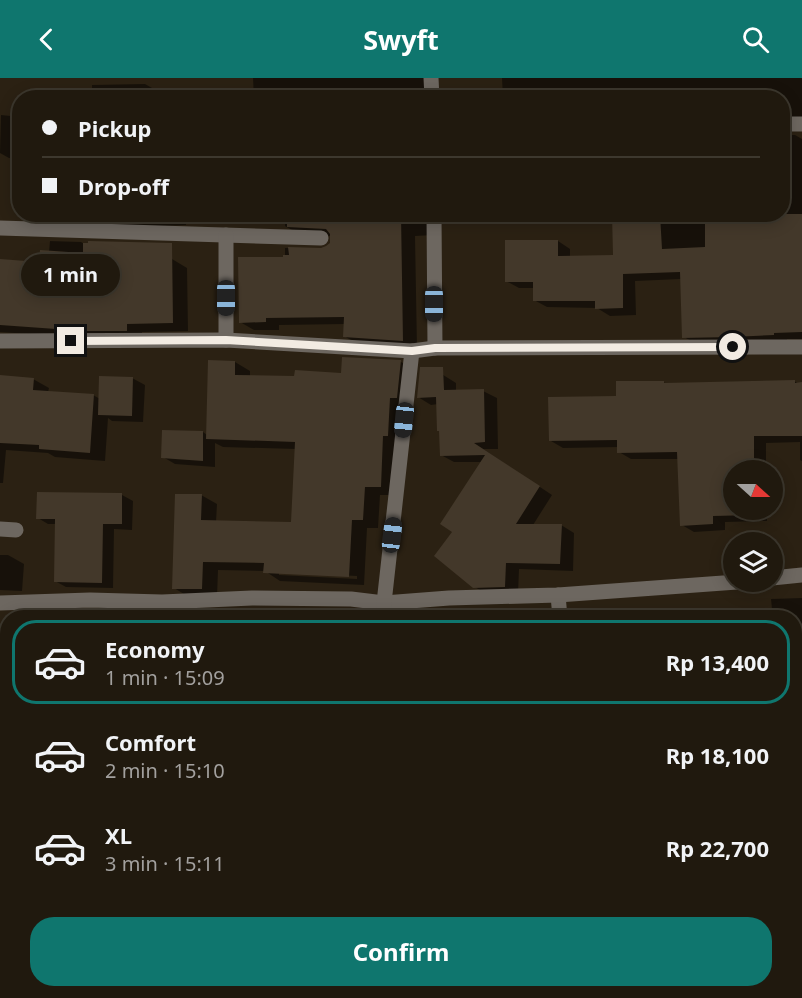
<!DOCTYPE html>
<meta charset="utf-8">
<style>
body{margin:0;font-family:"Noto Sans",sans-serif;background:#2d261c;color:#f1f3f6;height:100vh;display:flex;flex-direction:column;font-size:22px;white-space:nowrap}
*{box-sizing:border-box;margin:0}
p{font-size:20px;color:#a2a09e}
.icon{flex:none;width:33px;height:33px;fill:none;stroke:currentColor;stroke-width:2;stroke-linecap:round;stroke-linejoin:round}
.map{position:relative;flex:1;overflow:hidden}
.details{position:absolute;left:0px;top:532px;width:802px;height:388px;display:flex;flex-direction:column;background:#20190e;border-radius:24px 24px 0 0;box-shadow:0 3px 15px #0003,0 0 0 2px #3d382e}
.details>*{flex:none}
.banner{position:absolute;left:12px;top:12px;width:778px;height:132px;border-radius:24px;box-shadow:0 3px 15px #0003,0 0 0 2px #3d382e;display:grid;align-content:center;height:132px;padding:0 30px;background:#20190e}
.needle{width:39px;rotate:111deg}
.tools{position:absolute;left:723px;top:382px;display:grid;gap:12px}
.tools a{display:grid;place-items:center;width:60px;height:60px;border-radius:50%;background:#20190e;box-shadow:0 3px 15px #0003,0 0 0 2px #3d382e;font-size:30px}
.end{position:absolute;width:27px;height:27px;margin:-14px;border:8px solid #f2ebe2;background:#111;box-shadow:0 0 0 3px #111}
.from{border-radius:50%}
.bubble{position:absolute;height:42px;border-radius:21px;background:#20190e;box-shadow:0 3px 15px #0003,0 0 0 2px #3d382e;font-size:20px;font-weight:700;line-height:42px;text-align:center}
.car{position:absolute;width:18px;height:36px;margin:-18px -9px;border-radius:8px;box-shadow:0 0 4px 2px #0007;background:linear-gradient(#222 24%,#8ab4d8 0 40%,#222 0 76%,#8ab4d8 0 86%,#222 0)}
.banner b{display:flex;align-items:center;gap:21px;height:57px;font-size:22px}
.banner b+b{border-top:2px solid #3d382e}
.banner i{width:15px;height:15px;background:#f1f3f6}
ul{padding:10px 0 0;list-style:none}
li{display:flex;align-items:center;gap:18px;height:84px;margin:0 12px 9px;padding:0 18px;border:3px solid transparent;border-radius:24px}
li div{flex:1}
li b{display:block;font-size:22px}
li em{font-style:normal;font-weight:700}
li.on{border-color:#0f766e}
li>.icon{width:54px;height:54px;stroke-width:1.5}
.cta{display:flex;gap:12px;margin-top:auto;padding:12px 30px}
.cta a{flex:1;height:69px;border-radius:24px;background:#0f766e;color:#fff;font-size:24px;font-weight:700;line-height:69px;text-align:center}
header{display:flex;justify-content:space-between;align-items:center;height:78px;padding:0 30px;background:#0f766e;color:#fff;font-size:27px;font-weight:700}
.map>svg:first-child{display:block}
.shadow{fill:#0007;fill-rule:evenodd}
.building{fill:#43382a}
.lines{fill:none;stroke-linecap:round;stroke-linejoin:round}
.street{stroke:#6d6760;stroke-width:15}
.route{stroke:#f2ebe2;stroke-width:8}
</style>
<header><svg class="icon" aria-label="back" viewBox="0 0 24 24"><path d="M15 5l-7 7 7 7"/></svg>Swyft<svg class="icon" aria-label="search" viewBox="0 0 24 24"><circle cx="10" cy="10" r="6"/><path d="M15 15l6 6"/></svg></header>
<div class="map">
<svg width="802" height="920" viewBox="0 0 802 920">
<rect width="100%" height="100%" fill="#2b2113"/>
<g class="shadow">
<path d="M253 0H427L431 20H254Z"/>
<path d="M502 0H802V43L787 49 786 55V57H795L802 61V261H787V263L697 266 684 259 681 201 635 203 636 237 610 238 597 230 547 229 534 222V210H519L506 203 558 163 570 171V179H614L613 136H783V20H503Z"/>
<path d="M145 6 159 14V20H92V7Z"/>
<path d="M1 37 20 39V81L9 80 0 75Z"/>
<path d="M50 136H433V157L415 158 417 270 358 266 344 258 345 246 279 247V252H254L240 244 285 180V170H326L331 165 332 158 299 156 285 148V142L261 143 254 139 186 142V147L113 150 64 149 50 141Z"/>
<path d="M50 163 81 164 96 173 172 181 187 190 188 253 142 254V261H100L0 254V182L40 185 49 174Z"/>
<path d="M235 284 250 293V299L296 300 342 296 401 284 416 292 396 417H380L378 450H367L364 507 280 503 265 493 218 492 217 519H189L174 510 201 417 217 426 216 444 293 446 296 371 223 369 215 365V389L175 386 163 379 203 354 207 357ZM279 494 357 498V501L279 497Z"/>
<path d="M432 290 456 305V313H483L497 320 498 371H483L552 417 533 447H561L574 455 573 493 519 491 518 516H487L473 508 455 453 482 384H454L441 377 438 326 431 327 418 319Z"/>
<path d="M0 299 33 301 49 310 48 314 93 317 100 321 132 300 145 307 143 344 112 343 108 340 105 383 55 379 48 375 6 372 3 405H0Z"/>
<path d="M794 303 799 306H802V383L800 382V364L766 365V393H734V432H766L767 443 725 444V452L694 454 682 447 679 381H631L619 374V369L563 370 551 363 618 319 663 304 667 306Z"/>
<path d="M122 417 133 423 132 452 114 451 113 510 66 509 55 503 56 446H48L38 440Z"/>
<path d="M0 477H8L24 486 22 513 0 512Z"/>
<path d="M802 520V695L795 696V540H641V533L723 531 728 534 772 531 771 521Z"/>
<path d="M503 530 516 537 515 540H472L473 531Z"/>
<path d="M0 554 8 555V770H0Z"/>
<rect x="147" y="914" width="90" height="6"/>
<path d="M299 914H360V920H300Z"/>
</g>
<g class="building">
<path d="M88 136H171V146L88 143Z"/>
<path d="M287 136H401L403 263 343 259 344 239 266 240V244L239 245 238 179H283V177H289L288 169 321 170 326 168 330 165V156L326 151 287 149Z"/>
<path d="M612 136H660L662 171 705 169V136H802V254L774 255V257L732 259 682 260 680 194 623 196V230L595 231V223H533V204H505V162H558V178L613 177Z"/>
<path d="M88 163 172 165 173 245 127 246V253H84L0 247V181L39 184 40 172 83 175V165H88Z"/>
<path d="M342 279 401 282 397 320H390L388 358H383L381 409H365L363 442H352L349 499 263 495 264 485 203 484 202 511H172L175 416H202L201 442 291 444 295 364 206 361 208 282 235 283V297L294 298 295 292 341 295Z"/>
<path d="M420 289H443L444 312 484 311 485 364 474 365 540 408 516 446H562L560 486 506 485 505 509 473 510 434 478 452 454 440 446 485 377 440 378 439 353H437L436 319 417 320Z"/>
<path d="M0 297 34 300 33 312 94 316 90 375 39 371V367L0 365Z"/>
<path d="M99 298 133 299 132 338 98 337Z"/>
<path d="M795 302V305L802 304V358H754V393H734V432H755V437L713 438V446L680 448 677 374 617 375V362L549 363 548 319 616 318V303H664V305Z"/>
<path d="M162 352 203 353V383L161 380Z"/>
<path d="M37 414 122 415V446H103L102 505 54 504 55 441H36Z"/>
</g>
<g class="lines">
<g class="street">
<path d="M431 0 432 20"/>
<path d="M783 46H802"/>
<path d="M434 136 435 270"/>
<path d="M0 150 321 160"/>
<path d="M226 262V157"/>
<path d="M0 263 226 262 412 273 435 270 802 269"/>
<path d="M0 451 16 452"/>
<path d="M772 500 802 497"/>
<path d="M558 517 560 540"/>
<path d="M0 525 90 522 162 524 252 520 351 521 384 525 449 520 558 517 737 504"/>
<path d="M385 540 384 525 412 273"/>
<path d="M795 718 802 717"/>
<path d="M0 787H8"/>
<path d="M381 920V914"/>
</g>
</g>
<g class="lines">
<path class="route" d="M71 263 226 262 412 273 435 270 733 269"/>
</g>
</svg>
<div class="tools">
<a><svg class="needle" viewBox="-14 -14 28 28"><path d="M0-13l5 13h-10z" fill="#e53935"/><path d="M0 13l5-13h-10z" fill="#a2a09e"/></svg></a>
<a><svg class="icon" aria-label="layers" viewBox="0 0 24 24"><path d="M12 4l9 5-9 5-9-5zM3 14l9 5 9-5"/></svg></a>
</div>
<i class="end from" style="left:733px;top:269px"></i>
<i class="end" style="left:71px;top:263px"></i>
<div class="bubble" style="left:21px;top:176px;width:99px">1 min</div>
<i class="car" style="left:226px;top:220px;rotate:180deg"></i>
<i class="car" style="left:434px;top:226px;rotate:180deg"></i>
<i class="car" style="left:404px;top:342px;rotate:186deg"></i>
<i class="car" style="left:392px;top:457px;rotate:7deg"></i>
<div class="banner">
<b><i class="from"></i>Pickup</b>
<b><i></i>Drop-off</b>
</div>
<section class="details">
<ul>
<li class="on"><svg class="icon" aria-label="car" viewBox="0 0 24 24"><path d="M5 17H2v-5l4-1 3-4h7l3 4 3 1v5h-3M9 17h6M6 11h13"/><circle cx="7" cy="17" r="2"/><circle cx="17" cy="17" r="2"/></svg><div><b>Economy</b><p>1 min · 15:09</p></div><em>Rp 13,400</em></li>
<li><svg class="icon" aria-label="car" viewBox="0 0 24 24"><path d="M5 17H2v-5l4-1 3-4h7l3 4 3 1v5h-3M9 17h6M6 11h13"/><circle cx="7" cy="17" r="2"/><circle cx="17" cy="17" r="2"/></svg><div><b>Comfort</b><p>2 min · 15:10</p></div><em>Rp 18,100</em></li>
<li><svg class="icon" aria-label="car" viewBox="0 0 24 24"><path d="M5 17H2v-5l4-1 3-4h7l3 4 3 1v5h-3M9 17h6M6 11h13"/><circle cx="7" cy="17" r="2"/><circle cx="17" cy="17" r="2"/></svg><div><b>XL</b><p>3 min · 15:11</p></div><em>Rp 22,700</em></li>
</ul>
<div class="cta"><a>Confirm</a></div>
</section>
</div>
